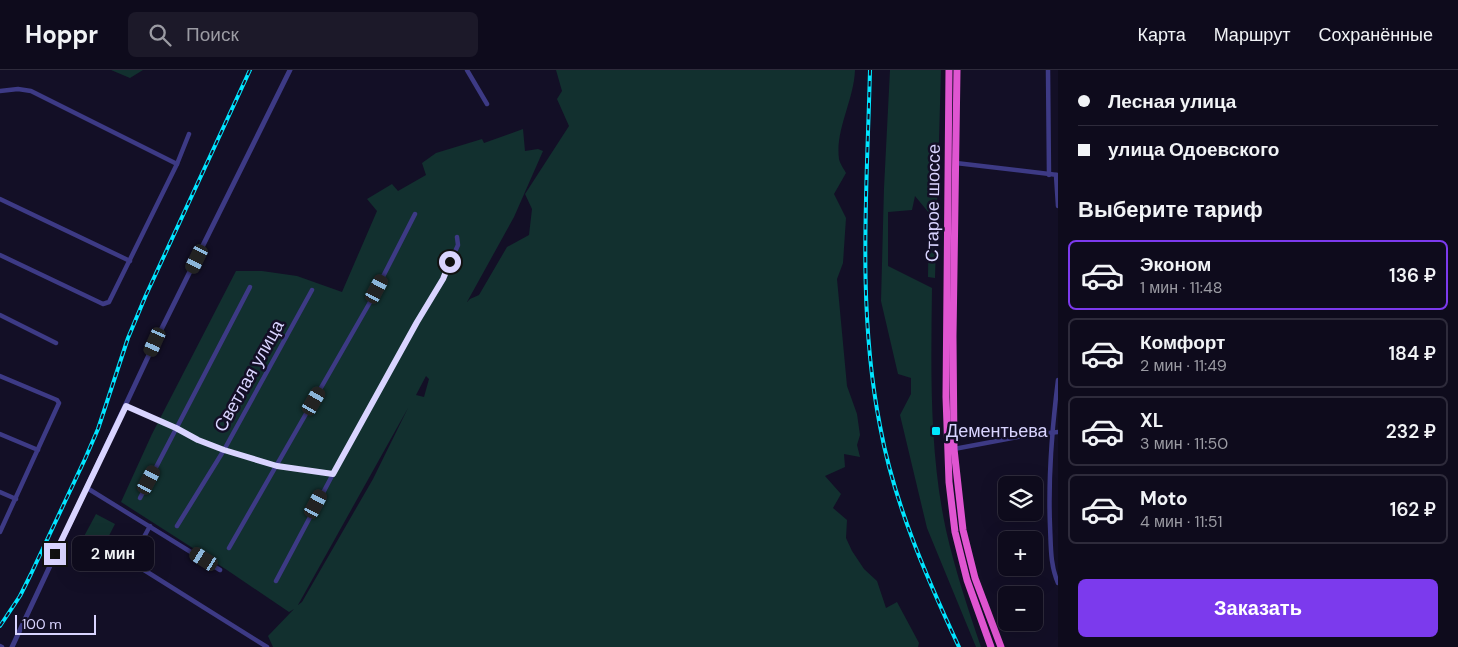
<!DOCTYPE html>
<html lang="ru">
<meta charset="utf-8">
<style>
body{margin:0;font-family:"DM Sans",sans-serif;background:#1c1929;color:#f1f3f6;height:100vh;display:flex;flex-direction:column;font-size:19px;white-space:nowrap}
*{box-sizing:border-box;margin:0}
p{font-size:16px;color:#9b9ba3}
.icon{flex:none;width:28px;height:28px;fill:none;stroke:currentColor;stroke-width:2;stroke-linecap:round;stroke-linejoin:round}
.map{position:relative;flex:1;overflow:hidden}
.panel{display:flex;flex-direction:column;background:#0e0b1c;width:400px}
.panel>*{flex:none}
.guide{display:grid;align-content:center;height:110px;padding:0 20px;background:#0e0b1c}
.controls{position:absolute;left:998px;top:406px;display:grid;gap:10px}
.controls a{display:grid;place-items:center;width:45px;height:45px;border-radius:8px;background:#0e0b1c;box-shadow:0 5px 20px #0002,0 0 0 1px #2e2b3b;font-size:25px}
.scale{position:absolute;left:15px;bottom:12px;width:81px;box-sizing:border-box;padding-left:5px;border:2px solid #d9d4ff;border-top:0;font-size:14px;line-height:18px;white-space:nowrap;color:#d9d4ff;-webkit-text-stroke:4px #130f26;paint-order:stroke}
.end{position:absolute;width:22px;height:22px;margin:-11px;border:6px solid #d9d4ff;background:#111;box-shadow:0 0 0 2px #111}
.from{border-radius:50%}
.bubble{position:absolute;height:35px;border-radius:8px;background:#0e0b1c;box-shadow:0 5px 20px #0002,0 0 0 1px #2e2b3b;font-size:16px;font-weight:600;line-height:35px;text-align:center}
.car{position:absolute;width:15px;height:30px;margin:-15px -8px;border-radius:6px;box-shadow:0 0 4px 1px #0007;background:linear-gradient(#222 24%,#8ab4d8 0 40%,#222 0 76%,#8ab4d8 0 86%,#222 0)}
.guide b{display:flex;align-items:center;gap:18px;height:48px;font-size:19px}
.guide b+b{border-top:1px solid #2e2b3b}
.guide i{width:12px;height:12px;background:#f1f3f6}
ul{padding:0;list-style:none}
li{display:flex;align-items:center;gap:15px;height:70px;margin:0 10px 8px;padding:0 10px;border:2px solid #2e2b3b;border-radius:8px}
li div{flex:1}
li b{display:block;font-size:19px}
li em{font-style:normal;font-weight:600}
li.on{border-color:#7c3aed}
li>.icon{width:45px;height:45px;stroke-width:1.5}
h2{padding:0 20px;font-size:22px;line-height:60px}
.action{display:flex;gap:10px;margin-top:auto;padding:10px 20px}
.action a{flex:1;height:58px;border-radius:8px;background:#7c3aed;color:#fff;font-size:20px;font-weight:600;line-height:58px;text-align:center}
header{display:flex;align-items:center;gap:30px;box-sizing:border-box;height:70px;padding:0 25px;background:#0e0b1c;border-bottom:1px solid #2e2b3b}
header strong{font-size:24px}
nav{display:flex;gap:28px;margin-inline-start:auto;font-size:18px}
.search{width:350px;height:45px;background:#1c1929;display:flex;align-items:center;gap:12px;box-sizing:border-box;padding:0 18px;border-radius:8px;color:#9b9ba3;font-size:19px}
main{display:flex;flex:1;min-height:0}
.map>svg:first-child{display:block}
.green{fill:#12302f;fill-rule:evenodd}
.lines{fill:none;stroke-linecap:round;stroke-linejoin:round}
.minor{stroke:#3d3a85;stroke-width:4.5}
.tertiary{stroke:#3d3a85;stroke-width:5}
.trunk{stroke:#e055d1;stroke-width:7}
.rail-casing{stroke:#00e5ff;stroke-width:4}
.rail{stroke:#130f26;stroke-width:2;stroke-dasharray:5.5;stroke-linecap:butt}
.route{stroke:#d9d4ff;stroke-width:6}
.poi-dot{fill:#00e5ff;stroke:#130f26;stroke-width:2}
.labels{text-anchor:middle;stroke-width:5;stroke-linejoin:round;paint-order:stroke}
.street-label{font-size:18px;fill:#d9d4ff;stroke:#130f26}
.poi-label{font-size:18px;fill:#d9d4ff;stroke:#130f26;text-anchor:start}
</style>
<header>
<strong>Hoppr</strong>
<div class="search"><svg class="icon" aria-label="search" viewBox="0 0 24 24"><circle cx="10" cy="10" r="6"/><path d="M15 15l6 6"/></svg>Поиск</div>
<nav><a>Карта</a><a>Маршрут</a><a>Сохранённые</a></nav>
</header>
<main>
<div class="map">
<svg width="1058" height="577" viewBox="0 0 1058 577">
<rect width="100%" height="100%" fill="#130f26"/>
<g class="green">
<path d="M111 0H143L130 8Z"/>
<path d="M556 0H855C854 30 835 60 839 89 840 94 844 99 846 103L834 124 846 148 843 193 837 209 847 316 857 344 860 365 857 375 860 387 844 384 845 397 825 406 841 424 833 438 847 450 846 468 852 481 864 499 877 511 886 538 897 532 919 573 918 577H273L268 566 294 539 289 542 227 500 121 432 152 364 236 201H262L297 206 342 222 377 141 367 129 392 114 398 121 426 105 422 93 436 83 482 69 484 73 523 59 525 81 538 79 543 81 514 147 467 232 470 229 479 225 507 177 529 165 532 139 525 124 569 56 557 29 562 21ZM426 306 429 309 424 327 416 325ZM408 338 373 409 302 532 298 535Z"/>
<path d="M890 0H941L935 208 928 207 929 143 915 126 912 140 888 142V196L932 218C931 298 929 381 946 460 955 500 968 539 981 577H976L927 458 900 345 911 324V308L898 304 881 231 884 118Z"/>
<path d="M96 444 115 454 94 495 74 485Z"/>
</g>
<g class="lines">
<g class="minor">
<path d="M467 0 487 34"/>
<path d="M1048 0 1049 105"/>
<path d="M0 21 18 19 31 21 177 94"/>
<path d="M956 93 1058 105"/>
<path d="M1056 105 1058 136"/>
<path d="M0 129 130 191"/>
<path d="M0 185 103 234 109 232 177 94 189 64"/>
<path d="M0 245 56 273"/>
<path d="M0 306 57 330 59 333 0 462"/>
<path d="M1058 310C1052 358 1048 407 1050 456 1051 476 1050 495 1058 513"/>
<path d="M126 336 177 358 198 370 224 380 277 396 333 404"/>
<path d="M0 364 38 380"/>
<path d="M954 379 1023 366 1058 362"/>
<path d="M87 418 220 500"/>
<path d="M0 422 16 429"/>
<path d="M140 428 250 217"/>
<path d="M150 456 139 476 149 483 144 500 267 577"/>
<path d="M177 456 224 380 312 220"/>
<path d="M229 478 369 234 415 144"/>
<path d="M276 511 333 404 417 252 443 209 458 175 457 167"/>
<path d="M0 576 2 577"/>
</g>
<path class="tertiary" d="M12 577 155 272 290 0"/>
<g class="trunk">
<path d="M949 0 946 327 949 412 955 462 967 510 991 577"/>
<path d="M957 0 953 266 954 379 963 460 975 508 1001 577"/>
</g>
<defs>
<g id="rail">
<path d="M870 0C867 118 857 239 880 356 894 433 926 506 959 577"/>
<path d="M0 556 20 526 31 504 85 389 98 359 128 268 146 225 250 0"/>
</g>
</defs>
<use href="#rail" class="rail-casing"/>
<use href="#rail" class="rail"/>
</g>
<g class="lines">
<path class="route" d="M55 484 126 336 176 358 198 370 224 380 277 396 333 404 417 252 443 209 450 192"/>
</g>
<rect class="poi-dot" x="931" y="356" width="10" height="10" rx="2.5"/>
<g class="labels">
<g class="street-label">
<text transform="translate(933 133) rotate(-89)" y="6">Старое шоссе</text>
<text transform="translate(249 306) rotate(-61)" y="6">Светлая улица</text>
</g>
<g class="poi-label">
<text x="946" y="367">Дементьева</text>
</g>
</g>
</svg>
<div class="controls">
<a><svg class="icon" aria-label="layers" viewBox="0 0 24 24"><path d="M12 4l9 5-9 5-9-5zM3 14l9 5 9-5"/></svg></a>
<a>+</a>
<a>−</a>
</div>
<div class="scale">100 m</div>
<i class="end from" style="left:450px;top:192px"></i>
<i class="end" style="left:55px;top:484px"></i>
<div class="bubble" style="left:72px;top:466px;width:82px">2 мин</div>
<i class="car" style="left:197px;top:189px;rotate:206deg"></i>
<i class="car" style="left:377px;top:219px;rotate:28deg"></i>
<i class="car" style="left:155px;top:272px;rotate:204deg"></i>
<i class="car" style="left:314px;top:331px;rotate:30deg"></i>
<i class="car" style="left:149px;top:410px;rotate:28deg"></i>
<i class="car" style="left:316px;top:434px;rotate:28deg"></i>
<i class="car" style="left:204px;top:489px;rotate:302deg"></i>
</div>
<section class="panel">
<div class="guide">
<b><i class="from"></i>Лесная улица</b>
<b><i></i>улица Одоевского</b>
</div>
<h2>Выберите тариф</h2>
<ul>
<li class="on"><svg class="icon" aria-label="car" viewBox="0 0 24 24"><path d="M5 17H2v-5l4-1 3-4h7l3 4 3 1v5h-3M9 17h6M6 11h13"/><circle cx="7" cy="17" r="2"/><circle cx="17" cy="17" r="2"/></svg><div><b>Эконом</b><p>1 мин · 11:48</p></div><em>136 ₽</em></li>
<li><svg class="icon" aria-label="car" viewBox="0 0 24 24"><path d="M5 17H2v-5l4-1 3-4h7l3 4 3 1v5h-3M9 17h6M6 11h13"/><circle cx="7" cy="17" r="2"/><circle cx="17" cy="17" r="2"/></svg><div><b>Комфорт</b><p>2 мин · 11:49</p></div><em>184 ₽</em></li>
<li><svg class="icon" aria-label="car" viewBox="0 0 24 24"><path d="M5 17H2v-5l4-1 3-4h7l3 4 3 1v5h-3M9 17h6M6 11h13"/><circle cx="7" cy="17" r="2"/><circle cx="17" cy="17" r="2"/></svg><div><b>XL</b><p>3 мин · 11:50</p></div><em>232 ₽</em></li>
<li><svg class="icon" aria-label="car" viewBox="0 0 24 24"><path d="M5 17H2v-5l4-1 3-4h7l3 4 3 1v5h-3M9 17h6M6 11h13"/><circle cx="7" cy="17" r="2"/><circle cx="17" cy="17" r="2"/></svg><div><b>Moto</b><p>4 мин · 11:51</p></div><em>162 ₽</em></li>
</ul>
<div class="action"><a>Заказать</a></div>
</section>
</main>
